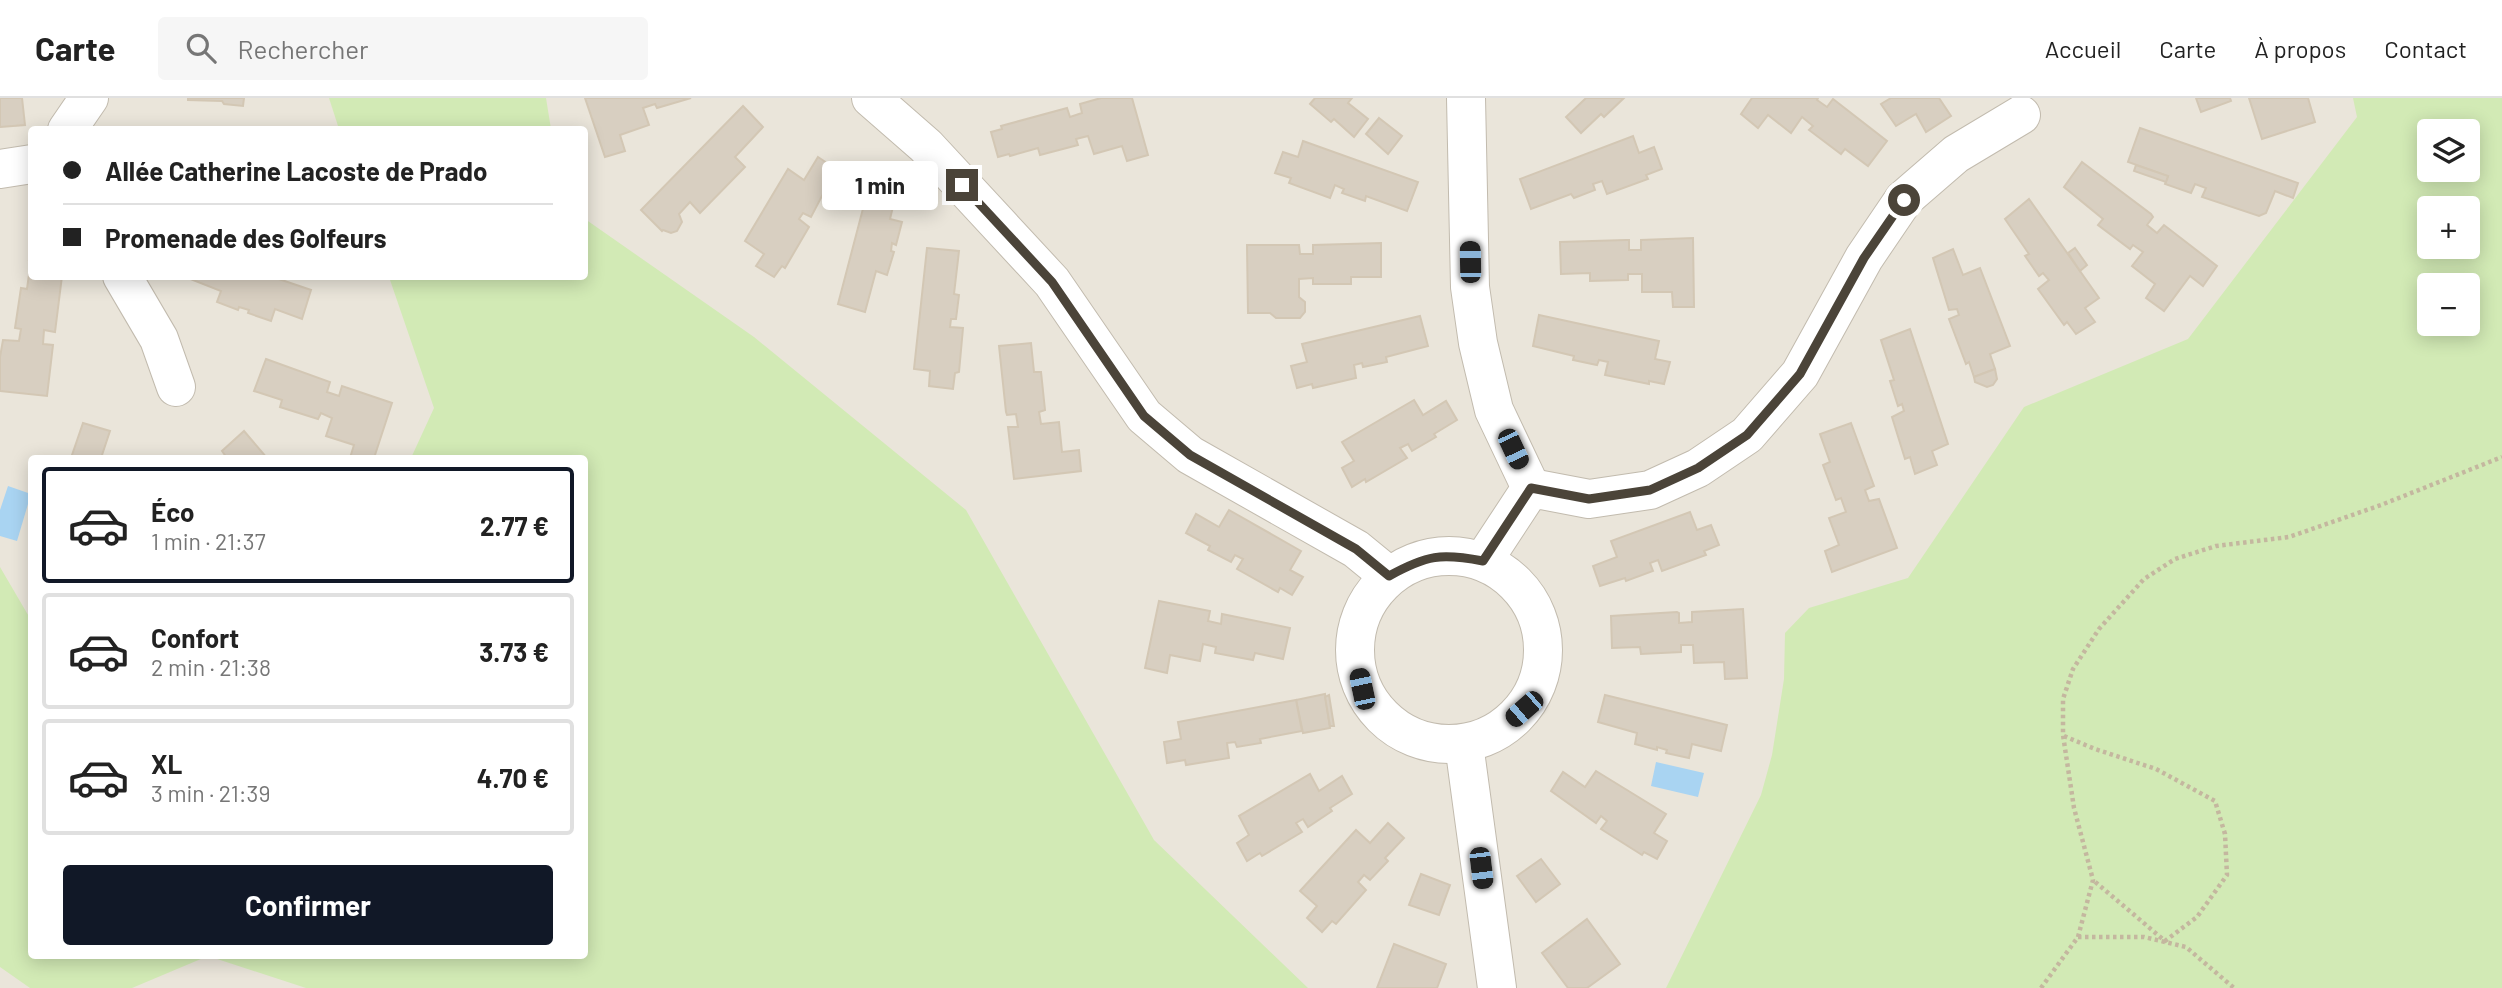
<!DOCTYPE html>
<html lang="fr">
<meta charset="utf-8">
<style>
body{margin:0;font-family:Barlow,sans-serif;background:#f6f6f6;color:#222;height:100vh;display:flex;flex-direction:column;font-size:26px;white-space:nowrap}
*{box-sizing:border-box;margin:0}
p{font-size:23px;color:#767676}
.icon{flex:none;width:38px;height:38px;fill:none;stroke:currentColor;stroke-width:2;stroke-linecap:round;stroke-linejoin:round}
.map{position:relative;flex:1;overflow:hidden}
.panel{position:absolute;left:28px;top:357px;width:560px;height:504px;display:flex;flex-direction:column;background:#fff;border-radius:7px;box-shadow:0 4px 18px #0003}
.panel>*{flex:none}
.hud{position:absolute;left:28px;top:28px;width:560px;height:154px;border-radius:7px;box-shadow:0 4px 18px #0003;display:grid;align-content:center;height:154px;padding:0 35px;background:#fff}
.buttons{position:absolute;left:2417px;top:21px;display:grid;gap:14px}
.buttons a{display:grid;place-items:center;width:63px;height:63px;border-radius:7px;background:#fff;box-shadow:0 4px 18px #0003;font-size:35px}
.end{position:absolute;width:32px;height:32px;margin:-16px;border:9px solid #4b4439;background:#fff;box-shadow:0 0 0 4px #fff}
.from{border-radius:50%}
.bubble{position:absolute;height:49px;border-radius:7px;background:#fff;box-shadow:0 4px 18px #0003;font-size:23px;font-weight:700;line-height:49px;text-align:center}
.car{position:absolute;width:21px;height:42px;margin:-21px -10px;border-radius:9px;box-shadow:0 0 5px 2px #0007;background:linear-gradient(#222 24%,#8ab4d8 0 40%,#222 0 76%,#8ab4d8 0 86%,#222 0)}
.hud b{display:flex;align-items:center;gap:24px;height:66px;font-size:26px}
.hud b+b{border-top:2px solid #e0e0e0}
.hud i{width:18px;height:18px;background:#222}
ul{padding:12px 0 0;list-style:none}
li{display:flex;align-items:center;gap:21px;height:116px;margin:0 14px 10px;padding:0 21px;border:4px solid #e0e0e0;border-radius:7px}
li div{flex:1}
li b{display:block;font-size:26px}
li em{font-style:normal;font-weight:700}
li.active{border-color:#111827}
li>.icon{width:63px;height:63px;stroke-width:1.5}
.action{display:flex;gap:14px;margin-top:auto;padding:14px 35px}
.action a{flex:1;height:80px;border-radius:7px;background:#111827;color:#fff;font-size:28px;font-weight:700;line-height:80px;text-align:center}
header{display:flex;align-items:center;gap:42px;box-sizing:border-box;height:98px;padding:0 35px;background:#fff;border-bottom:2px solid #e0e0e0}
header strong{font-size:33px}
nav{display:flex;gap:38px;margin-inline-start:auto;font-size:24px}
.search{width:490px;height:63px;background:#f6f6f6;display:flex;align-items:center;gap:18px;box-sizing:border-box;padding:0 24px;border-radius:7px;color:#767676;font-size:26px}
.map>svg:first-child{display:block}
.residential{fill:#eae5da;fill-rule:evenodd}
.green{fill:#d2eab5;fill-rule:evenodd}
.water{fill:#a9d4f2}
.building{fill:#d8cfc1;stroke:#d3c7b4;stroke-width:2}
.lines{fill:none;stroke-linecap:round;stroke-linejoin:round}
.minor-casing{stroke:#c2bbae;stroke-width:40}
.path{stroke:#c4b79f;stroke-width:4.5;stroke-dasharray:3.5 3.5;stroke-linecap:butt}
.minor{stroke:#fff;stroke-width:38}
.route{stroke:#4b4439;stroke-width:9}
</style>
<header>
<strong>Carte</strong>
<div class="search"><svg class="icon" aria-label="search" viewBox="0 0 24 24"><circle cx="10" cy="10" r="6"/><path d="M15 15l6 6"/></svg>Rechercher</div>
<nav><a>Accueil</a><a>Carte</a><a>À propos</a><a>Contact</a></nav>
</header>
<div class="map">
<svg width="2502" height="890" viewBox="0 0 2502 890">
<rect width="100%" height="100%" fill="#f6f3ec"/>
<path class="residential" d="M0 0H2502V890H0ZM32 32H584V178H32ZM2429 33H2468V72H2429ZM2429 110H2468V149H2429ZM2429 187H2468V226H2429ZM32 360H584V858H32Z"/>
<g class="green">
<path d="M329 0H546L551 31H339Z"/>
<path d="M2353 0H2502V890H1666L1761 697 1772 657 1784 581 1785 535 1809 510 1908 480 2024 309 2188 241 2357 19ZM2429 33H2468V72H2429ZM2468 110V149H2429V110ZM2429 187H2468V226H2429Z"/>
<path d="M585 121 754 239 966 412 1154 742 1308 890H306L208 858 132 890H30L0 869V469L31 522 32 858H584V360H411L434 310 389 179 584 178Z"/>
</g>
<g class="water">
<path d="M8 388 31 396 17 443 0 438V412Z"/>
<path d="M1656 664 1704 675 1698 699 1651 688Z"/>
</g>
<g class="building">
<path d="M0 0H22L25 27 0 29Z"/>
<path d="M188 0H244L243 8 224 6 222 3 188 2Z"/>
<path d="M585 0H691L657 10 655 6 643 10 649 27 620 37 625 53 605 59Z"/>
<path d="M1101 0H1132L1148 57 1127 63 1122 48 1094 56 1088 38 1076 41 1078 47 1040 57 1038 50 1010 58 1009 56 998 59 991 34 1002 31 1001 28 1067 10 1070 19 1082 15 1080 6Z"/>
<path d="M1315 0H1352L1348 5 1368 21 1354 39 1334 21 1331 24 1310 6Z"/>
<path d="M1586 0H1624L1604 19 1601 16 1581 35 1566 19Z"/>
<path d="M1752 0H1818L1817 2 1827 9 1833 1 1887 43 1868 68 1845 51 1841 56 1809 32 1813 28 1802 19 1791 35 1768 17 1758 30 1741 16Z"/>
<path d="M1891 0H1939L1951 18 1926 34 1916 16 1896 28 1881 6Z"/>
<path d="M2196 0H2230L2231 3 2201 14Z"/>
<path d="M2249 0H2308L2315 24 2262 41Z"/>
<path d="M743 8 763 29 735 59 745 69 700 115 690 104 679 116 682 124 677 133 671 135 663 132 662 133 641 112Z"/>
<path d="M1379 20 1402 38 1388 56 1366 36Z"/>
<path d="M2140 30 2298 85 2293 100 2275 93 2266 115 2259 118 2202 99 2206 90 2195 86 2191 95 2165 86 2168 78 2128 64Z"/>
<path d="M1633 38 1639 55 1654 49 1662 71 1646 77 1648 81 1607 96 1602 83 1593 86 1595 92 1574 100 1571 96 1531 111 1520 81Z"/>
<path d="M1303 43 1418 84 1407 113 1366 98 1365 103 1342 95 1344 91 1335 87 1330 100 1289 85 1291 80 1275 75 1283 54 1298 59Z"/>
<path d="M818 59 836 71 811 119 803 115 799 121 809 129 785 170 782 168 774 179 756 168 764 156 745 143 788 71 804 82Z"/>
<path d="M2082 64 2151 116 2153 119 2147 127 2157 135 2164 127 2217 168 2203 188 2190 178 2164 213 2146 200 2155 186 2132 168 2143 154 2133 147 2130 151 2098 127 2103 121 2064 89Z"/>
<path d="M2136 67 2168 78 2166 84 2134 73Z"/>
<path d="M870 84 897 92 890 121 902 124 896 147 892 145 891 153 894 154 887 177 876 173 865 214 838 206Z"/>
<path d="M2029 101 2099 200 2085 210 2095 224 2076 236 2067 224 2064 227 2038 191 2049 182 2043 175 2039 178 2025 158 2029 156 2005 121Z"/>
<path d="M1693 140 1694 209H1673L1672 194H1642V176H1628V182L1590 183V175L1561 176 1560 144 1626 142H1629V152H1641V142Z"/>
<path d="M32 142V178H62L55 234 44 232 43 246 53 247 47 298 0 293V259L3 242 19 243 21 231 15 230 21 190 27 191 31 162H29Z"/>
<path d="M1381 145V179H1351V186H1313V180L1299 181V199L1305 204V214L1300 220H1276L1270 215H1248L1247 147H1299L1300 156H1313V147Z"/>
<path d="M927 150 959 153 954 196 959 197 956 221H951L950 229 963 230 959 274 955 275 953 291 929 288 930 273 914 271Z"/>
<path d="M2075 150 2087 167 2080 173 2068 155Z"/>
<path d="M1953 151 1963 177 1980 170 2010 248 1990 256 1995 271 1974 279 1969 264 1966 266 1949 221 1959 217 1957 211 1949 212 1933 160Z"/>
<path d="M183 178H270L311 192 302 221 275 211 271 223 248 215 249 212 239 209 238 212 217 204 221 193Z"/>
<path d="M1539 217 1659 243 1655 261 1670 264 1664 286 1649 283V286L1605 277 1608 264 1599 262 1597 267 1573 262 1574 258 1533 248Z"/>
<path d="M1420 218 1428 248 1386 259 1387 264 1363 269 1362 265 1354 267 1356 280 1313 290 1312 286 1297 290 1291 268 1307 264 1302 246Z"/>
<path d="M1910 231 1948 346 1932 353 1937 367 1915 376 1910 359 1905 361 1892 319 1904 313 1902 306 1898 308 1890 283 1894 282 1881 242Z"/>
<path d="M1031 245 1034 274H1041L1045 312 1039 314 1041 326 1059 324 1062 354 1079 352 1081 373 1014 381 1008 329H1018L1016 316 1007 317 1006 314 999 248Z"/>
<path d="M266 261 330 284 327 294 339 298 342 288 392 305 374 360H350L354 347 326 338 332 320 321 315 318 321 280 309 282 302 254 293Z"/>
<path d="M1995 271 1997 281 1993 287 1987 289 1975 284 1974 279Z"/>
<path d="M1414 302 1423 317 1446 303 1457 322 1434 336 1436 339 1412 353 1408 346 1400 350 1407 360 1366 384 1365 381 1352 389 1342 370 1354 363 1342 344Z"/>
<path d="M83 325 110 333 101 360H71Z"/>
<path d="M1851 325 1874 388 1865 392 1869 403 1879 401 1897 450 1832 474 1825 453 1839 447 1829 420 1846 414 1841 400 1836 402 1823 367 1830 364 1820 336Z"/>
<path d="M244 333 267 360H227L222 353Z"/>
<path d="M1229 412 1301 453 1290 472 1303 479 1292 497 1280 490 1278 494 1237 471 1243 461 1235 457 1231 464 1208 452 1210 448 1186 435 1196 416 1219 429Z"/>
<path d="M1690 414 1697 432 1711 427 1719 447 1704 453 1706 457 1662 473 1658 462 1650 465 1653 473 1626 483 1625 480 1600 488 1593 468 1617 459 1611 443Z"/>
<path d="M1159 503 1210 513 1208 523 1221 526 1222 516 1290 530 1283 561 1255 555 1253 562 1215 555 1216 549 1203 546 1200 563 1170 557 1167 575 1145 570Z"/>
<path d="M1743 511 1747 580 1725 581 1724 564 1694 565 1693 547H1681V554L1641 556 1640 549 1612 550 1611 518 1677 514 1679 515V525L1692 524V514Z"/>
<path d="M1325 596 1330 630 1303 635 1296 602Z"/>
<path d="M1329 597 1334 628H1330L1325 599Z"/>
<path d="M1605 597 1727 627 1721 653 1692 646 1689 660 1666 655 1667 652 1657 649V652L1635 646 1637 635 1598 624Z"/>
<path d="M1296 602 1302 633 1260 641 1261 645 1237 649 1235 644 1227 645 1229 660 1186 667 1185 662 1167 665 1164 644 1181 641 1178 624Z"/>
<path d="M1596 673 1666 716 1654 735 1667 743 1657 761 1644 754 1642 757 1601 731 1607 723 1601 718 1596 725 1551 693 1563 674 1585 689Z"/>
<path d="M1310 676 1319 693 1342 678 1352 696 1330 710 1332 713 1308 729 1303 721 1296 725 1302 734 1262 758 1260 755 1247 763 1237 745 1249 737 1239 718Z"/>
<path d="M1388 725 1404 740 1385 760 1388 763 1370 782 1364 777 1358 784 1366 792 1336 826 1332 823 1322 834 1307 820 1317 808 1300 793 1356 732 1370 745Z"/>
<path d="M1541 761 1560 786 1536 804 1517 778Z"/>
<path d="M1421 776 1450 787 1439 817 1409 807Z"/>
<path d="M1587 821 1620 866 1587 890H1568L1542 855Z"/>
<path d="M1394 846 1446 866 1437 890H1377Z"/>
</g>
<g class="lines">
<defs>
<g id="minor">
<path d="M871 0 926 48 1052 184 1144 318 1190 357 1356 451 1389 478"/>
<path d="M1466 0 1470 189 1478 245 1494 312 1531 390"/>
<path d="M67 32 89 0"/>
<path d="M0 71 32 66"/>
<path d="M122 178 159 241 176 289"/>
<circle cx="1449" cy="552" r="94"/>
<path d="M1483 463 1531 390 1589 401 1650 392 1698 370 1747 337 1800 276 1864 160 1904 101 1956 56 2021 17"/>
<path d="M1464 646 1497 890"/>
</g>
</defs>
<use href="#minor" class="minor-casing"/>
<g class="path">
<path d="M2064 638 2095 651 2156 671 2215 703 2225 736 2227 777 2197 819 2165 843 2093 782"/>
<path d="M2078 839H2144L2186 849 2234 890"/>
<path d="M2041 890 2078 839 2093 782 2074 710 2063 637V601L2073 571 2099 531 2144 481 2175 461 2216 448 2289 439 2381 407 2502 359"/>
</g>
<use href="#minor" class="minor"/>
</g>
<g class="lines">
<path class="route" d="M962 87 1052 184 1144 318 1190 357 1356 451 1389 478C1427 457 1441 455 1483 463L1531 390 1589 401 1650 392 1698 370 1747 337 1800 276 1864 160 1904 102"/>
</g>
</svg>
<div class="buttons">
<a><svg class="icon" aria-label="layers" viewBox="0 0 24 24"><path d="M12 4l9 5-9 5-9-5zM3 14l9 5 9-5"/></svg></a>
<a>+</a>
<a>−</a>
</div>
<i class="end from" style="left:1904px;top:102px"></i>
<i class="end" style="left:962px;top:87px"></i>
<div class="bubble" style="left:822px;top:63px;width:116px">1 min</div>
<i class="car" style="left:1470px;top:164px;rotate:359deg"></i>
<i class="car" style="left:1513px;top:351px;rotate:155deg"></i>
<i class="car" style="left:1362px;top:591px;rotate:348deg"></i>
<i class="car" style="left:1524px;top:611px;rotate:229deg"></i>
<i class="car" style="left:1481px;top:770px;rotate:173deg"></i>
<div class="hud">
<b><i class="from"></i>Allée Catherine Lacoste de Prado</b>
<b><i></i>Promenade des Golfeurs</b>
</div>
<section class="panel">
<ul>
<li class="active"><svg class="icon" aria-label="car" viewBox="0 0 24 24"><path d="M5 17H2v-5l4-1 3-4h7l3 4 3 1v5h-3M9 17h6M6 11h13"/><circle cx="7" cy="17" r="2"/><circle cx="17" cy="17" r="2"/></svg><div><b>Éco</b><p>1 min · 21:37</p></div><em>2.77 €</em></li>
<li><svg class="icon" aria-label="car" viewBox="0 0 24 24"><path d="M5 17H2v-5l4-1 3-4h7l3 4 3 1v5h-3M9 17h6M6 11h13"/><circle cx="7" cy="17" r="2"/><circle cx="17" cy="17" r="2"/></svg><div><b>Confort</b><p>2 min · 21:38</p></div><em>3.73 €</em></li>
<li><svg class="icon" aria-label="car" viewBox="0 0 24 24"><path d="M5 17H2v-5l4-1 3-4h7l3 4 3 1v5h-3M9 17h6M6 11h13"/><circle cx="7" cy="17" r="2"/><circle cx="17" cy="17" r="2"/></svg><div><b>XL</b><p>3 min · 21:39</p></div><em>4.70 €</em></li>
</ul>
<div class="action"><a>Confirmer</a></div>
</section>
</div>
